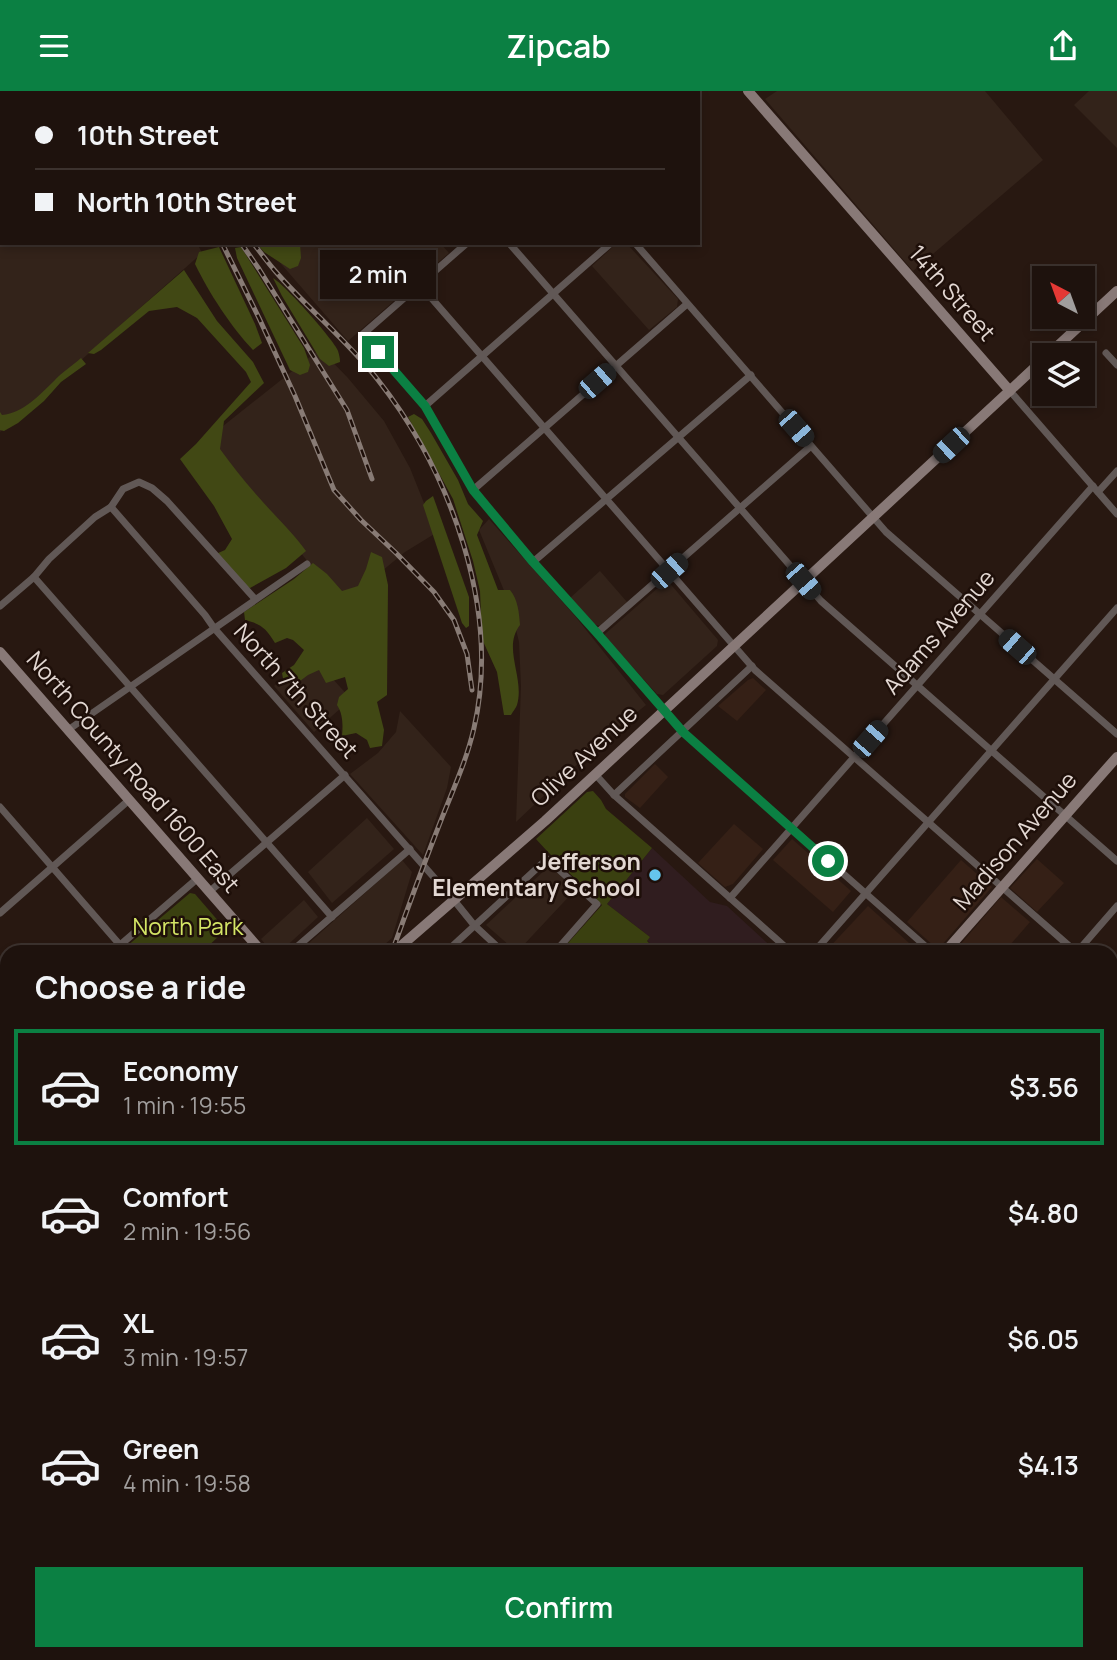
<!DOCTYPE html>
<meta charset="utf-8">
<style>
body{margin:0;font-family:Manrope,sans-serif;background:#2b201b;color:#f1f3f6;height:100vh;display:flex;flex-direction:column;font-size:26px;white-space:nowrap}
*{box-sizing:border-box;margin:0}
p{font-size:23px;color:#a19e9d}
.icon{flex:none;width:38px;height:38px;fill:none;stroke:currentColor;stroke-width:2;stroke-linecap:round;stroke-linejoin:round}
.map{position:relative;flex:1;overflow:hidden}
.panel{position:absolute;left:0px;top:854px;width:1118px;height:716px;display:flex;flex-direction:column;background:#1e120d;border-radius:21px 21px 0 0;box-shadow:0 4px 10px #0003,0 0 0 2px #3c322e}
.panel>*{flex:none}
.guide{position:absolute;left:0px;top:0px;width:700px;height:154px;box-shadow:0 4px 10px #0003,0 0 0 2px #3c322e;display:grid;align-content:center;height:154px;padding:0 35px;background:#1e120d}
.needle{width:46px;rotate:319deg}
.controls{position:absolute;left:1032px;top:175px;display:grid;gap:14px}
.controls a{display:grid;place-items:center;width:63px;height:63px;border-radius:0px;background:#1e120d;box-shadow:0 4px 10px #0003,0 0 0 2px #3c322e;font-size:35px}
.end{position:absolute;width:32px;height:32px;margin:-16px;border:9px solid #0b8043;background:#fff;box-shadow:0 0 0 4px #fff}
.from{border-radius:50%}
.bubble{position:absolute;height:49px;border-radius:0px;background:#1e120d;box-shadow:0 4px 10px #0003,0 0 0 2px #3c322e;font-size:23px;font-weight:600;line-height:49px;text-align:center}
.car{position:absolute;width:21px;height:42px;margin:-21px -10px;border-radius:9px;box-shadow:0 0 5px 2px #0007;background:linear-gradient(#222 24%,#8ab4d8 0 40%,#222 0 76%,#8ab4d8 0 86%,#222 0)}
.guide b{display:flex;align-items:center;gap:24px;height:66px;font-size:26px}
.guide b+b{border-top:2px solid #3c322e}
.guide i{width:18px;height:18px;background:#f1f3f6}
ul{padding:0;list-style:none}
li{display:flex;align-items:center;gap:21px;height:116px;margin:0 14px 10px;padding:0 21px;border:4px solid transparent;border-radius:0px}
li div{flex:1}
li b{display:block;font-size:26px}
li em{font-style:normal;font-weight:600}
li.selected{border-color:#0b8043}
li>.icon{width:63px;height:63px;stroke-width:1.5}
h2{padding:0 35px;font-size:32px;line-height:84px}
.button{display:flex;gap:14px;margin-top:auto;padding:14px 35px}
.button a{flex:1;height:80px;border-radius:0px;background:#0b8043;color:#fff;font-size:28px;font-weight:600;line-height:80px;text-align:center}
header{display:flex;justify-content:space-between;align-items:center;height:91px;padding:0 35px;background:#0b8043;color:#fff;font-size:32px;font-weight:600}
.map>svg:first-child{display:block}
.built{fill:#352016}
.industrial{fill:#33231a}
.education{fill:#301d1f}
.green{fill:#3a4010}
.forest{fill:#414814}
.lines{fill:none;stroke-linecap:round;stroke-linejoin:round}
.stream{stroke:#587573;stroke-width:2.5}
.street{stroke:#615856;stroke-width:7}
.secondary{stroke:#887977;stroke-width:10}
.rail-casing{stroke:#887b75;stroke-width:5}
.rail{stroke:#1e0f09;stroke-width:2.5;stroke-dasharray:8;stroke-linecap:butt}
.route{stroke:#0b8043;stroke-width:9}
.poi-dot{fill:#65c5ee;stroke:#1e0f09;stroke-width:2.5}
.labels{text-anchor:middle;stroke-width:5;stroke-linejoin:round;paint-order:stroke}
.street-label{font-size:23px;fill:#e3d8d3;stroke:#1e0f09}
.poi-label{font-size:23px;font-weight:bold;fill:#e3d8d3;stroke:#1e0f09;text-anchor:end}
.park-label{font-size:23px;fill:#d4e566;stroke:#1e0f09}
</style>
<header><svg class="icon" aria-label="menu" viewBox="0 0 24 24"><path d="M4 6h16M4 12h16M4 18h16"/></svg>Zipcab<svg class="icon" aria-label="share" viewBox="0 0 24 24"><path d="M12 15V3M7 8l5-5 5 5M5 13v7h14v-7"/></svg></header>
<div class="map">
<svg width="1117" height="1569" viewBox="0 0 1117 1569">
<rect width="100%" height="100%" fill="#281811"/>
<g class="built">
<path d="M753 587 766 599 737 630 718 615 748 589Z"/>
<path d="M655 673 668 686 640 717 625 706V703Z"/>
<path d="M734 733 763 758 733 793 725 796 698 772Z"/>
<path d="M792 748 851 800 833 821 773 769Z"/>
<path d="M1037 768 1064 792 1037 821 1010 797Z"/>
<path d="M961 769 992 796 941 855H934L907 831Z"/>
<path d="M1001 806 1030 831 1004 861H954Z"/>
<path d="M868 815 919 861H825Z"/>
<path d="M1111 1280 1117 1285V1372L1111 1379Z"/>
</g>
<g class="industrial">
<path d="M777 0H985L1043 69 913 180 765 8Z"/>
<path d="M1089 0H1117V57L1074 14Z"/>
<path d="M2 45V152H197L202 162 0 341V47Z"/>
<path d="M293 152H440L449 162 348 250 276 167Z"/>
<path d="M617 152 627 153 678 208 677 216 649 239 592 175Z"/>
<path d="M320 258 348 287 384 330 410 377 436 442 405 461 342 513 208 347Z"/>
<path d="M489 428 575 525 646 614 605 647 516 731 521 595 519 551 510 514 479 439Z"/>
<path d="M600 480 627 511 600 535 593 533 570 507Z"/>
<path d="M667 489 718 549 717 555 663 604 657 603 605 546V543Z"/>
<path d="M311 564 351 608 314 641 274 595Z"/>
<path d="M400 620 451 676 447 697 423 764 350 683 378 662 396 641Z"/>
<path d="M367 727 394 758 332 812 308 781Z"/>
<path d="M402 769 412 781 392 847 376 861H299Z"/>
<path d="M549 775 576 798 517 861 486 834Z"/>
<path d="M304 809 318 826 280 861H272L261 848Z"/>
<path d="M6 1298 7 1410 0 1422V1303Z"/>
</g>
<path class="education" d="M652 757 710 811 727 815 777 861H658L647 849 650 846 607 813Z"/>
<g class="green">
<path d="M593 700 601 709 606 718 652 757 607 813 650 846 647 850 658 861H560L602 814 547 760 536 748 587 701Z"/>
<path d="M190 802 195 803 220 832V844L202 861H120Z"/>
<path d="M7 959V1260L0 1261V965Z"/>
</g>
<g class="forest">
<path d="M256 152H300L301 167 298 175 290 178 264 161Z"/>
<path d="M219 156 255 233 262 252 253 259C231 236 209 202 195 173L199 161Z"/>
<path d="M241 156 304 257 310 274 308 281 300 284 290 279 237 167 235 157Z"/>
<path d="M184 179 217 230 253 271 264 292 224 330 220 358C236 380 254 402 273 422 285 435 295 445 306 460L286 477 250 497 239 493 216 463 225 459 232 448 214 415 180 368 196 353 251 291 246 281 197 227 177 216 149 220 101 259 94 263 88 262Z"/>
<path d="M273 187C284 193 333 248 338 260 339 263 340 267 340 271L329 275 320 268 282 205Z"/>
<path d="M81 267 86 273 61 291 44 310 18 332 4 340 0 339V321L2 324C24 322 39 304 54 290 62 281 72 275 81 267Z"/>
<path d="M414 323 422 328 431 342 458 389 468 413 483 430 477 444 498 499H510C518 509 519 521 520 534 502 557 525 587 517 614 516 617 513 620 511 624H504L497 581 482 548 480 500 473 470 453 408 408 326Z"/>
<path d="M433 405 469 506V535L466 537 462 532 423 414 426 410Z"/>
<path d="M371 461 382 466 388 494 387 604 377 611 384 639 382 655 370 657 367 649 356 642 342 645C343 634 343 623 337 614L339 606 348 598 345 586 326 592 319 579 308 584 300 590 284 593 282 582 294 574 304 559 293 549 287 547 275 552C266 537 261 533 245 529L244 521 294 488 313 472 327 483 342 500 358 495 366 478Z"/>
</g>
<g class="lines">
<path class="stream" d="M923 1569 927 1563"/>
<g class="street">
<path d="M37 2 39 0"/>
<path d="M0 33 2 32"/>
<path d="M467 152 363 243 425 315 473 399 533 471 597 542 683 641 932 861"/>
<path d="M509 152 821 510 1117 770"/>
<path d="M635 152 886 441 1117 643"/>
<path d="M420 194 755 579 1076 861"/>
<path d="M1106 262 1117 274"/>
<path d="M1010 300 1117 423"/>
<path d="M425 315 611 152"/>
<path d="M473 399 687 213"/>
<path d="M1098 401 1117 380"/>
<path d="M111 416 205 524 214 537 453 808 474 834 503 861"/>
<path d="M533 471 751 284"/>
<path d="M34 486 332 826"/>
<path d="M0 515 34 486 49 468 95 426 111 416 123 398 139 391 152 397 167 410 255 508"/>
<path d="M597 542 811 355"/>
<path d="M68 639 307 473"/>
<path d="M595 683 614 704 791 861"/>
<path d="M614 704 752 575"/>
<path d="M0 716 120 854"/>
<path d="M209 801 345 684"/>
<path d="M730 807 1093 395"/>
<path d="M0 822 129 709"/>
<path d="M112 861 198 787"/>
<path d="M291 861 410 758"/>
<path d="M446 861 547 768 597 813 555 861"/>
<path d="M814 861 1117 517"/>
<path d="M1077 861 1117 815"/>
<path d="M1111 892 1117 897"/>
<path d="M0 956 7 950"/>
<path d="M1111 976 1117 970"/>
<path d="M1111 1019 1117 1024"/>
<path d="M1111 1126 1117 1119"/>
<path d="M1111 1146 1117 1151"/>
<path d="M1111 1270 1117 1275"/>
<path d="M0 1291 7 1273"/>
<path d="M1111 1402 1117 1407"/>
<path d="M0 1481 7 1475"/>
<path d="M1111 1525 1117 1519"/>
<path d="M1111 1540 1117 1547"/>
<path d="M25 1563 30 1569"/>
<path d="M138 1563 143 1569"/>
<path d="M252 1563 257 1569"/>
<path d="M555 1563 562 1569"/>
<path d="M225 1569 233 1563"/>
<path d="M321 1569 327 1563"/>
<path d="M453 1569 458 1563"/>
<path d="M589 1569 594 1563"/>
<path d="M717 1569 723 1563"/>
<path d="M1065 1569 1072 1563"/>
</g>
<g class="secondary">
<path d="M748 0 1010 300"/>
<path d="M1048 264 1117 200"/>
<path d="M0 561 262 861"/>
<path d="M394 861 545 730 1045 267"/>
<path d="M945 861 1117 666"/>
<path d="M837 1563 844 1569"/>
<path d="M0 1569 16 1563"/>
</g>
<defs>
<g id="rail">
<path d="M111 0 113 2"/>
<path d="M222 152 259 227 295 305 334 399 361 429 396 462 434 501 454 529 467 563 472 599"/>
<path d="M241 152 259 178 347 319 372 388"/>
<path d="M253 152C261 162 268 172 276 181 309 219 348 250 378 289 451 382 501 519 474 637 466 672 451 703 438 737 422 778 407 819 392 861"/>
<path d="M0 1441 7 1429"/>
</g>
</defs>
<use href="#rail" class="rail-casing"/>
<use href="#rail" class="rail"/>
</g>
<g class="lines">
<path class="route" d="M378 261 425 315 473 399 533 471 597 542 683 641 828 770"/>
</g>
<circle class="poi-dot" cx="655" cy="784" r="7"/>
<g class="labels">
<g class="street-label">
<text transform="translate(952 202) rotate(49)" y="8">14th Street</text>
<text transform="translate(939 541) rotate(-49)" y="8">Adams Avenue</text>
<text transform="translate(296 600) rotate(48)" y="8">North 7th Street</text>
<text transform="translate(584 665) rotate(-43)" y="8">Olive Avenue</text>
<text transform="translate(133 681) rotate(49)" y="8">North County Road 1600 East</text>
<text transform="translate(1015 750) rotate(-49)" y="8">Madison Avenue</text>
</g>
<g class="poi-label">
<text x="641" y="779">Jefferson<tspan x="641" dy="26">Elementary School</tspan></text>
</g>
<g class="park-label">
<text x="188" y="844">North Park</text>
</g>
</g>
</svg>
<div class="controls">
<a><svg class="needle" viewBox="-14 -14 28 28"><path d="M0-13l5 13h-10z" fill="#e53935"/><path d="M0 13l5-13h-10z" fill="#a19e9d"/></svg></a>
<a><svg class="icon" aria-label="layers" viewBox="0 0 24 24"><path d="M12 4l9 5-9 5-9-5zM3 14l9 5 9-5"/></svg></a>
</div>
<i class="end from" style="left:828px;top:770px"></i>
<i class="end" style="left:378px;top:261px"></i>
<div class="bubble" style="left:320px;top:159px;width:116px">2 min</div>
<i class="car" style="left:597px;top:290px;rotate:49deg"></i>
<i class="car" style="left:796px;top:337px;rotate:139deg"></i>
<i class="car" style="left:951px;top:354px;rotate:227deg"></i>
<i class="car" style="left:669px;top:480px;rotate:48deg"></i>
<i class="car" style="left:803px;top:490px;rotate:139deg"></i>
<i class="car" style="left:1017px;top:556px;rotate:311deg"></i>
<i class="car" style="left:870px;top:648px;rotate:41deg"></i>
<div class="guide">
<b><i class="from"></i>10th Street</b>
<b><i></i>North 10th Street</b>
</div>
<section class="panel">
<h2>Choose a ride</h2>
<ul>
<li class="selected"><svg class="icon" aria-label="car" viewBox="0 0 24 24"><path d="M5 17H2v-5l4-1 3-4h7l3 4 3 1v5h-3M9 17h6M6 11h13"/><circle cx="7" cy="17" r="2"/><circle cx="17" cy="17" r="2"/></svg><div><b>Economy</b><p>1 min · 19:55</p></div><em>$3.56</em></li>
<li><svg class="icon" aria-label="car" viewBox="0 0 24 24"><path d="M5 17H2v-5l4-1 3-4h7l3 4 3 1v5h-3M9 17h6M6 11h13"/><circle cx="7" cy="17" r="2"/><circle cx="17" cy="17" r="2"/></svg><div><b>Comfort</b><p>2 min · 19:56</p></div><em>$4.80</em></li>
<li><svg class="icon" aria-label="car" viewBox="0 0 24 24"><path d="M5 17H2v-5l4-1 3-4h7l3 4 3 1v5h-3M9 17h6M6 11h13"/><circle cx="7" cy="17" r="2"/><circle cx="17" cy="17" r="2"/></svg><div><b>XL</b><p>3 min · 19:57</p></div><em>$6.05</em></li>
<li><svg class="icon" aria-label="car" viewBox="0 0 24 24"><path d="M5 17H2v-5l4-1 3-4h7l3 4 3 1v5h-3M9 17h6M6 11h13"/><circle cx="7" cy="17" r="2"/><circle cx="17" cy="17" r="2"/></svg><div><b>Green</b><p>4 min · 19:58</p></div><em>$4.13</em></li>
</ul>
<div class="button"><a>Confirm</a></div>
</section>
</div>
